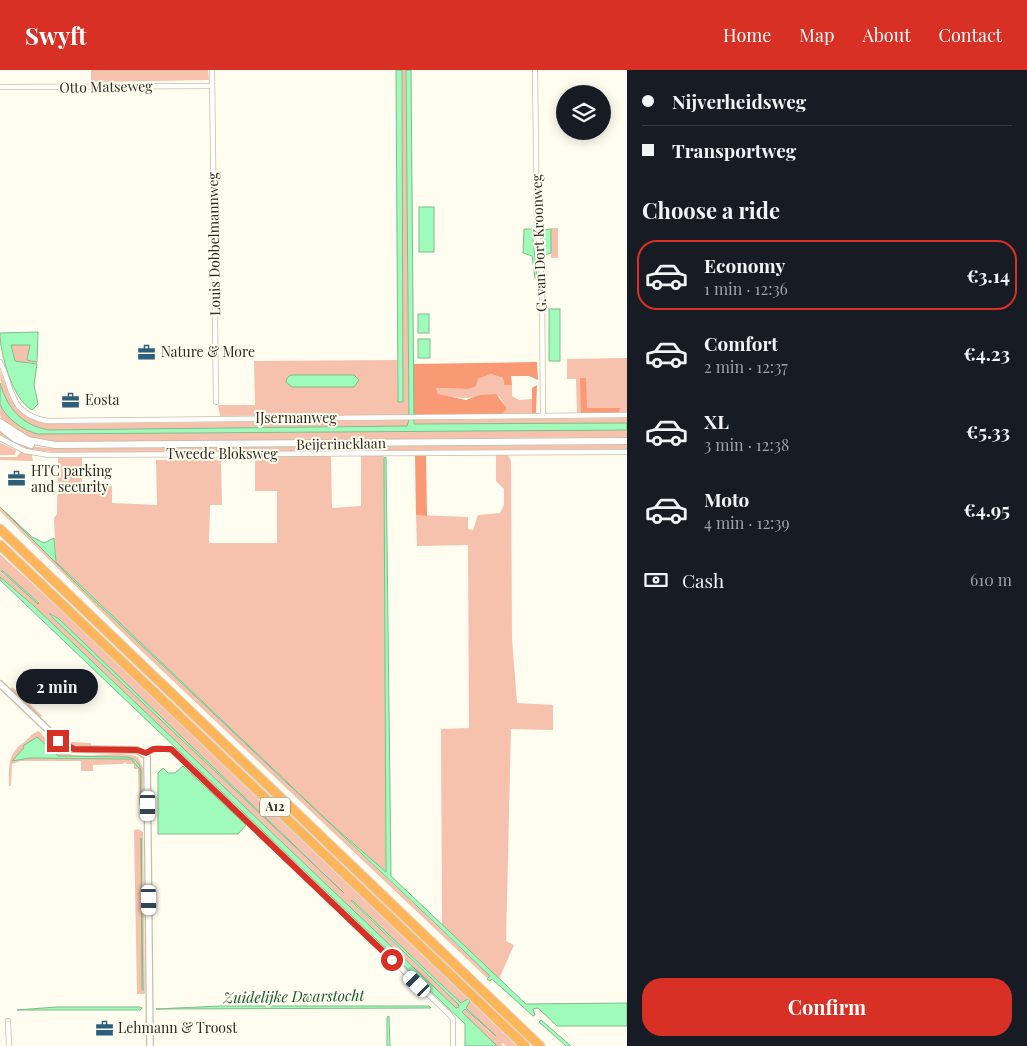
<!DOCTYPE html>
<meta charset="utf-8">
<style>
body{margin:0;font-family:"Playfair Display",serif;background:#242831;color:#f1f3f6;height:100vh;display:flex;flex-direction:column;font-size:19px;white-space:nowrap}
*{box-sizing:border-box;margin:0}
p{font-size:16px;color:#9ea1a6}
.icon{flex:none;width:28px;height:28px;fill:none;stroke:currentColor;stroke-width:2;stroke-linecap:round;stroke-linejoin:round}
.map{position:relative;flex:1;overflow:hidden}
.panel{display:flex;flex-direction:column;background:#171b24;width:400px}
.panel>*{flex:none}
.guide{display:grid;align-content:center;height:110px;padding:0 15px;background:#171b24}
.buttons{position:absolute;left:556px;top:15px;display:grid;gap:10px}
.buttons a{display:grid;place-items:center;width:55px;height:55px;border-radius:50%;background:#171b24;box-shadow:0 2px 12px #0003;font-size:25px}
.end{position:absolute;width:22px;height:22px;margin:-11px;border:6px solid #d93025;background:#fff;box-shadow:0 0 0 2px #fff}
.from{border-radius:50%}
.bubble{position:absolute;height:35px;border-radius:18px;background:#171b24;box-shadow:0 2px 12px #0003;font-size:16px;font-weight:700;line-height:35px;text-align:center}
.car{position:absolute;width:15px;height:30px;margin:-15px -8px;border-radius:6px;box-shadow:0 0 4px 1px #0007;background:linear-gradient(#fff 24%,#345 0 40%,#fff 0 76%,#345 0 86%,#fff 0)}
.guide b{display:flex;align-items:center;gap:18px;height:48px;font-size:19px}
.guide b+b{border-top:1px solid #363941}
.guide i{width:12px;height:12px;background:#f1f3f6}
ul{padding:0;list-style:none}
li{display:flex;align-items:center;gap:15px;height:70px;margin:0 10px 8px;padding:0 5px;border:2px solid transparent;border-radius:20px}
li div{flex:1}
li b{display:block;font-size:19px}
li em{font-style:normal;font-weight:700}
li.current{border-color:#d93025}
li>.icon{width:45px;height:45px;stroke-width:1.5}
h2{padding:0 15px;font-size:22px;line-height:60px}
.pay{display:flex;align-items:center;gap:12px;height:55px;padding:0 15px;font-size:19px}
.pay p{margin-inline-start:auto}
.action{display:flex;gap:10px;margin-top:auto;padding:10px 15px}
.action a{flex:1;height:58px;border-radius:20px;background:#d93025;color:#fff;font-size:20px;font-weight:700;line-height:58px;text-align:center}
header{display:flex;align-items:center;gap:30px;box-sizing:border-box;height:70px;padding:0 25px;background:#d93025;color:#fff}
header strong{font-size:24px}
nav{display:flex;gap:28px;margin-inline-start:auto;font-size:18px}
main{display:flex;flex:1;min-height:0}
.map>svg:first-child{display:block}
.green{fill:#f6c2ad;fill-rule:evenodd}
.forest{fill:#f99a74}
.water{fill:#a0fbba;stroke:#7ebd8c}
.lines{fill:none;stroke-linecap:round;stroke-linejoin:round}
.minor-casing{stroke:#c7c1a4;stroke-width:6}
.tertiary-casing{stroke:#c7c1a4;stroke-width:8}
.secondary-casing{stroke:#c7c1a4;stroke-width:8}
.motorway-casing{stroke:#d9d9d7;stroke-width:11}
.minor{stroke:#fff;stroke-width:4.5}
.tertiary{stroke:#fff;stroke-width:5.5}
.secondary{stroke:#fff;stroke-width:6}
.motorway{stroke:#ffb65b;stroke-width:9}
.route{stroke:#d93025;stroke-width:6}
.labels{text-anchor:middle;stroke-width:4;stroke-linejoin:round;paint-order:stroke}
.shield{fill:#fffcf0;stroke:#6c6a5e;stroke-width:1}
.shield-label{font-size:12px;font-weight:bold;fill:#2d2b1f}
.street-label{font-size:14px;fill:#2d2b1f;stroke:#fffcf0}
.poi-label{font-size:14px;fill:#2d2b1f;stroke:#fffcf0;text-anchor:start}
.water-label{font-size:15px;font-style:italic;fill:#165830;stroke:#fffcf0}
</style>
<header>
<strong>Swyft</strong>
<nav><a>Home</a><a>Map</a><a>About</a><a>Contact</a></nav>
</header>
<main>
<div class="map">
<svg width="627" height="976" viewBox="0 0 627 976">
<rect width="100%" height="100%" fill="#fffcf0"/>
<g class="green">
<path d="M91 0H208L209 10 91 12Z"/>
<path d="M402 0H406L409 345 220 346 218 335H255L254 291 397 290 398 331 403 332Z"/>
<rect x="551" y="158" width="7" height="30"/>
<path d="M11 274 30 275 27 290 37 292V294L15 291Z"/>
<path d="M627 288V344H577L576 309H567V289Z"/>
<path d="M0 301C13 330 12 346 47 354L409 350 407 356 49 360C17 354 0 333 0 301Z"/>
<path d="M491 304 503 308 504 315H512V326L519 330 532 329V345H502L507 338 499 326C478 326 459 331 438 324L436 318 468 319 478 309Z"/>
<path d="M0 333C8 348 27 363 44 364L627 360V367L55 372C40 371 5 363 0 345 0 342 0 337 0 333Z"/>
<path d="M627 348V353L416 355 413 350Z"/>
<path d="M0 360 30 376 48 378 627 375V379L61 383 26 379 0 365Z"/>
<path d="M0 373 16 380 15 385H0Z"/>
<path d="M21 382 32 385 33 391 0 390V387H16Z"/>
<path d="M384 385 386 802 332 755 56 492 54 448 57 444 58 388H82V418L112 416V433L157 435 156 390 221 389 222 435H210L209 473H277V421H255V387L331 386 332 438 361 436V386Z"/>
<path d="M496 385H508L511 391 512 569 517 633 553 635V660L511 659 506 871 514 875 499 909 442 855 441 659 469 658 468 475 417 476 416 445 468 447V459L473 460 478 445 500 443 504 435V419L496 411Z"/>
<path d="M0 437 83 520 490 906 487 908 134 574 0 441Z"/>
<path d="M0 484 63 542 468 929 461 933 352 830 351 832 458 934 459 937 456 938 34 536 0 507ZM1 501 39 532V534L2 503ZM51 543 344 822V823L53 548 50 545Z"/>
<path d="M12 617 42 646 40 649 10 620Z"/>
<path d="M39 661C45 668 51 676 59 680 82 693 113 678 138 687L143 698V734L139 735 138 699H134V694H126V692L122 694 93 695V701H81V691H21L12 694 11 716H9C9 698 7 684 23 673 29 669 31 663 39 661ZM37 667 58 686 129 687 140 697 131 689 124 688H30L12 691Z"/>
<path d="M57 663 60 666 63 664 71 672 91 673V677L70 675 56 665Z"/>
<path d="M138 759 143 762 145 924H137L134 760Z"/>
<path d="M470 931 517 976H506L503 973 501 974 503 976H497L464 945 462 942 465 939 495 967 466 938Z"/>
</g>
<g class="forest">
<path d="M537 292 538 310 529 306H511L512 315H504L503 308 491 304 478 309 476 316 468 319 436 318 438 324 466 330 480 325 496 324 507 338 502 345H413V294Z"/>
<path d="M580 308H586L587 338H620L619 344 581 345Z"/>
<path d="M537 315 536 344 532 345V318Z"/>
<path d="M415 385H426L427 446 416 445Z"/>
</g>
<g class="water">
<path d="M396 0H402L403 332H398Z"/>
<path d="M406 0H411L414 354 627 353V360L38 364C24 361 5 348 0 334 0 328 0 320 0 313 8 340 22 355 49 360L407 356 409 350Z"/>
<rect x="419" y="137" width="15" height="45"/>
<path d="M524 159H532L537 208H535L532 186 523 183Z"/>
<path d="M551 159V183L545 185 543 183 541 160Z"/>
<rect x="549" y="239" width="11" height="52"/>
<rect x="418" y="244" width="11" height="19"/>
<path d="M38 262 37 292 27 290 30 275H11L15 291 37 294 34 315 38 334 32 340C12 329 0 283 0 263Z"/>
<rect x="418" y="269" width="12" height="19"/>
<path d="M291 305H354L359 310 354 317H292L286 312 287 308Z"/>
<path d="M386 387 391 806 526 934 627 933V956H557L538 938 533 939 535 945 533 946 492 909 490 911 487 909 490 906 437 855 83 520 0 437 32 467 44 473 54 468 56 492 332 755 386 802 384 388Z"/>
<path d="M1 501H3L39 533 38 534Z"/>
<path d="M0 507 34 536 456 938 459 937 458 934 351 831 352 830 461 933 468 929 470 931 466 938 496 966 465 939 462 942 497 976H465V954L0 510Z"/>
<path d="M49 543 59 549 344 823 53 548Z"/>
<path d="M37 667 58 686 125 687C133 687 139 692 141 700V733L140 699 131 689 30 688 12 691 24 678 23 676Z"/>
<path d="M183 696 246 755 238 764H158V703L163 698 168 703H175Z"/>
<path d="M141 768 143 920H142Z"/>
<path d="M220 936H429L431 938 156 939Z"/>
<path d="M56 937H141L142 938 140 940H17Z"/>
<path d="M389 946 390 976H387V947Z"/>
<path d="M541 950 571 976H566L539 952Z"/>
</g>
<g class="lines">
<defs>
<g id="minor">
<path d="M212 0 216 332"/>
<path d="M535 0 537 160 542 215 543 346"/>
<path d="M0 17 212 16"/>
<path d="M0 292C14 320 8 343 47 351L627 345"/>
<path d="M0 368 25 381 49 385 627 382"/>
<path d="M146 683 157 678 173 680 450 945 453 949V976"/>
<path d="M8 951 9 976"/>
</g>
<path id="tertiary" d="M0 614 66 677 74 679 137 680 147 686 150 976"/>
<g id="secondary">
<path d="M0 352 28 370 55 375 627 371"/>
<path d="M0 357 15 369 31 375"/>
</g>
<g id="motorway">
<path d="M0 459 540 976"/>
<path d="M0 475 525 976"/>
</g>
</defs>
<use href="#minor" class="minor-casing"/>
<use href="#tertiary" class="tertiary-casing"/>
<use href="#secondary" class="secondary-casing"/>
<use href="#motorway" class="motorway-casing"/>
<use href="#minor" class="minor"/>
<use href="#tertiary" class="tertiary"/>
<use href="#secondary" class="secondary"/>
<use href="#motorway" class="motorway"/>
</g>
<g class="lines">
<path class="route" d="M58 671 74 679 137 680 146 683 153 679H171L392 890"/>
</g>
<defs>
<symbol id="office-bare" viewBox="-9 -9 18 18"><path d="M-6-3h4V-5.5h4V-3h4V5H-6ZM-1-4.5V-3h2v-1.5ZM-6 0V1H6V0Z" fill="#2c5f7c" stroke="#fffcf0" stroke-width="2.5" paint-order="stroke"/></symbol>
</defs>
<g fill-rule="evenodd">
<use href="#office-bare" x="134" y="270" width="25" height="25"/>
<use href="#office-bare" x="58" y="318" width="25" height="25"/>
<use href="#office-bare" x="4" y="396" width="25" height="25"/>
<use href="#office-bare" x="92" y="946" width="25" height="25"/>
</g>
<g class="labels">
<rect class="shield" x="260" y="727.5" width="30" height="19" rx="4"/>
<g class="shield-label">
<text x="275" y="741">A12</text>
</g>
<g class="street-label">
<text transform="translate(106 17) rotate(-1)" y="5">Otto Matseweg</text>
<text transform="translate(539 173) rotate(-92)" y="5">G. van Dort Kroonweg</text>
<text transform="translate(214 174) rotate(-91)" y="5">Louis Dobbelmannweg</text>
<text x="296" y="353">IJsermanweg</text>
<text transform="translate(341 374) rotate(-1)" y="5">Beijerincklaan</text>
<text x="222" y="389">Tweede Bloksweg</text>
</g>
<g class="poi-label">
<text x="161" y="287">Nature &amp; More</text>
<text x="85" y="335">Eosta</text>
<text x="31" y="406">HTC parking<tspan x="31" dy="16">and security</tspan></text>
<text x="118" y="963">Lehmann &amp; Troost</text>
</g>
<g class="water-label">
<text transform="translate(294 927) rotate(-1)" y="5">Zuidelijke Dwarstocht</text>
</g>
</g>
</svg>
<div class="buttons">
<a><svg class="icon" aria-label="layers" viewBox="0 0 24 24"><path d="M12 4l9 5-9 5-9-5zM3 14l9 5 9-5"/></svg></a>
</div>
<i class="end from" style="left:392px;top:890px"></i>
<i class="end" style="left:58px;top:671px"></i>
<div class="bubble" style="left:16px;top:599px;width:82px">2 min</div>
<i class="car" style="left:148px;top:736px;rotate:180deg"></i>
<i class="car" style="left:149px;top:830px;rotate:179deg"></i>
<i class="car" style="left:417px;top:914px;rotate:314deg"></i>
</div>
<section class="panel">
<div class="guide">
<b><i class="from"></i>Nijverheidsweg</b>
<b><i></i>Transportweg</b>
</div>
<h2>Choose a ride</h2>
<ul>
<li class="current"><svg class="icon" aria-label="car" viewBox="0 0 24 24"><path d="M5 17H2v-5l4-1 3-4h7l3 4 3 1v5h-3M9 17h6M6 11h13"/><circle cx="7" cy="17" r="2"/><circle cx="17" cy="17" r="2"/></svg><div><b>Economy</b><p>1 min · 12:36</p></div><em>€3.14</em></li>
<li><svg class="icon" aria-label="car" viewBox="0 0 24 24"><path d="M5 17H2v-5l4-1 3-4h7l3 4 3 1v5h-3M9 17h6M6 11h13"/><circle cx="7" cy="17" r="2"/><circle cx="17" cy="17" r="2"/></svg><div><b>Comfort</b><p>2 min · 12:37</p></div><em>€4.23</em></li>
<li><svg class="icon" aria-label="car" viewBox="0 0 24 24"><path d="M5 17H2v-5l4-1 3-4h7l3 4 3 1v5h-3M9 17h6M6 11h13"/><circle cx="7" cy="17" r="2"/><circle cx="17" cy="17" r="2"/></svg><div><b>XL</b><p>3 min · 12:38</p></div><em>€5.33</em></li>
<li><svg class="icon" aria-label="car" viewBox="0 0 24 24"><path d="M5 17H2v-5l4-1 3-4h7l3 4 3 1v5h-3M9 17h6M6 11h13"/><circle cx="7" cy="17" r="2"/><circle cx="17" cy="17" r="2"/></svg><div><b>Moto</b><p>4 min · 12:39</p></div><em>€4.95</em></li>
</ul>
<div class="pay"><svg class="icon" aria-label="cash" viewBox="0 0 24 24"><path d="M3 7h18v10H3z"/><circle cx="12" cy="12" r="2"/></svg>Cash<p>610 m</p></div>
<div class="action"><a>Confirm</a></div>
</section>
</main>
